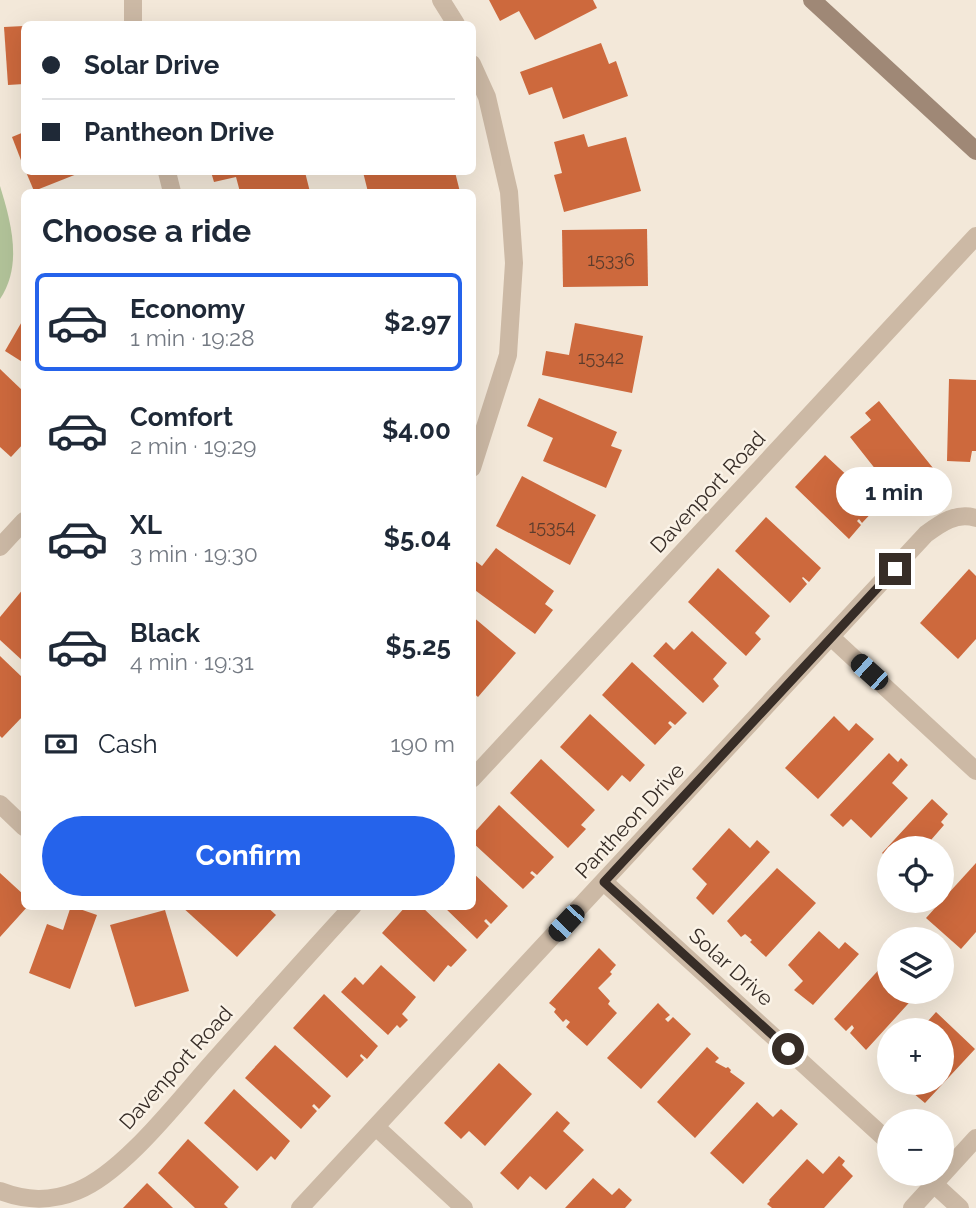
<!DOCTYPE html>
<meta charset="utf-8">
<style>
body{margin:0;font-family:Raleway,sans-serif;background:#f2f2f3;color:#1f2937;height:100vh;display:flex;flex-direction:column;font-size:26px;white-space:nowrap}
*{box-sizing:border-box;margin:0}
p{font-size:23px;color:#747a83}
.icon{flex:none;width:38px;height:38px;fill:none;stroke:currentColor;stroke-width:2;stroke-linecap:round;stroke-linejoin:round}
.map{position:relative;flex:1;overflow:hidden}
.side{position:absolute;left:21px;top:189px;width:455px;height:721px;display:flex;flex-direction:column;background:#fff;border-radius:10px;box-shadow:0 7px 28px #0002}
.side>*{flex:none}
.guide{position:absolute;left:21px;top:21px;width:455px;height:154px;border-radius:10px;box-shadow:0 7px 28px #0002;display:grid;align-content:center;height:154px;padding:0 21px;background:#fff}
.controls{position:absolute;left:877px;top:836px;display:grid;gap:14px}
.controls a{display:grid;place-items:center;width:77px;height:77px;border-radius:50%;background:#fff;box-shadow:0 7px 28px #0002;font-size:35px}
.end{position:absolute;width:32px;height:32px;margin:-16px;border:9px solid #372d27;background:#fff;box-shadow:0 0 0 4px #fff}
.from{border-radius:50%}
.bubble{position:absolute;height:49px;border-radius:24px;background:#fff;box-shadow:0 7px 28px #0002;font-size:23px;font-weight:700;line-height:49px;text-align:center}
.car{position:absolute;width:21px;height:42px;margin:-21px -10px;border-radius:9px;box-shadow:0 0 5px 2px #0007;background:linear-gradient(#222 24%,#8ab4d8 0 40%,#222 0 76%,#8ab4d8 0 86%,#222 0)}
.guide b{display:flex;align-items:center;gap:24px;height:66px;font-size:26px}
.guide b+b{border-top:2px solid #e0e1e3}
.guide i{width:18px;height:18px;background:#1f2937}
ul{padding:0;list-style:none}
li{display:flex;align-items:center;gap:21px;height:98px;margin:0 14px 10px;padding:0 7px;border:4px solid transparent;border-radius:10px}
li div{flex:1}
li b{display:block;font-size:26px}
li em{font-style:normal;font-weight:700}
li.current{border-color:#2563eb}
li>.icon{width:63px;height:63px;stroke-width:1.5}
h2{padding:0 21px;font-size:32px;line-height:84px}
.pay{display:flex;align-items:center;gap:18px;height:77px;padding:0 21px;font-size:26px}
.pay p{margin-inline-start:auto}
.primary-button{display:flex;gap:14px;margin-top:auto;padding:14px 21px}
.primary-button a{flex:1;height:80px;border-radius:42px;background:#2563eb;color:#fff;font-size:28px;font-weight:700;line-height:80px;text-align:center}
.map>svg:first-child{display:block}
.green{fill:#b2c399}
.building{fill:#cd693d}
.lines{fill:none;stroke-linecap:round;stroke-linejoin:round}
.street{stroke:#ccb9a5;stroke-width:18}
.secondary{stroke:#9f8876;stroke-width:18}
.route{stroke:#372d27;stroke-width:9}
.labels{text-anchor:middle;stroke-width:5;stroke-linejoin:round;paint-order:stroke}
.number-label{font-size:18px;fill:#5c3c2c}
.street-label{font-size:21px;fill:#372d27;stroke:#faf2e6}
</style>
<div class="map">
<svg width="976" height="1208" viewBox="0 0 976 1208">
<rect width="100%" height="100%" fill="#f3e8d9"/>
<path class="green" d="M0 186C11 222 23 265 0 299Z"/>
<g class="building">
<path d="M489 0H593L597 8 535 40 519 11 500 21Z"/>
<path d="M24 26V84L8 85 4 27Z"/>
<path d="M601 43 609 64 616 61 628 96 563 119 552 87 529 95 520 72Z"/>
<path d="M24 132V168L12 137Z"/>
<path d="M584 134 588 147 626 137 641 191 564 212 554 175 562 173 554 142Z"/>
<path d="M26 172H82L34 191Z"/>
<path d="M211 172H305L310 192H240L236 177 214 182Z"/>
<path d="M363 172H455L460 192H368Z"/>
<path d="M647 229 648 286 563 287 562 230Z"/>
<path d="M24 318V363L5 351Z"/>
<path d="M575 323 643 336 632 393 542 375 546 351 569 355Z"/>
<path d="M0 369 24 392V443L11 457 0 447Z"/>
<path d="M949 379 976 380V451H972L970 462 947 461Z"/>
<path d="M539 398 617 432 611 446 622 450 606 488 543 461 553 438 527 426Z"/>
<path d="M879 401 933 468 914 482 902 468 884 480 850 437 871 420 865 413Z"/>
<path d="M825 455 879 505 862 523 859 519 857 521 861 525 849 539 795 487Z"/>
<path d="M522 476 596 515 570 565 496 526Z"/>
<path d="M766 517 821 568 809 582 803 577 802 578 807 584 790 603 735 551Z"/>
<path d="M496 548 554 591 545 604 553 610 535 634 472 588V562L474 560 482 566Z"/>
<path d="M718 568 770 616 755 633 761 639 746 656 688 602Z"/>
<path d="M969 569 976 576V639L958 659 920 623Z"/>
<path d="M24 588V662L0 640V617Z"/>
<path d="M472 616 516 653 478 697 472 692Z"/>
<path d="M692 631 727 663 713 679 719 686 703 703 653 656 666 642 674 650Z"/>
<path d="M0 656 24 679V715L2 738 0 736Z"/>
<path d="M632 662 687 713 675 725 670 721 668 723 672 727 655 745 602 695Z"/>
<path d="M590 714 645 765 630 782 622 775 608 791 560 747Z"/>
<path d="M834 716 849 731 856 723 874 739 818 799 785 768Z"/>
<path d="M889 753 898 762 901 758 908 765 892 783 908 798 871 838 851 819 843 827 830 815Z"/>
<path d="M541 759 595 810 581 825 586 829 568 848 510 793Z"/>
<path d="M932 799 948 814 941 822 944 825 931 840 940 849H889V866L885 863 889 859 882 853Z"/>
<path d="M499 805 554 857 537 875 532 871 530 873 535 877 523 889 472 842V835Z"/>
<path d="M729 828 750 848 757 840 770 852 713 915 696 898 707 884 692 869Z"/>
<path d="M976 863V932L961 949 926 918Z"/>
<path d="M777 868 816 903 766 957 750 942 752 940 745 934 741 937 727 921Z"/>
<path d="M472 872 508 906 491 924 486 919 484 921 489 926 477 939 443 906H472Z"/>
<path d="M0 873 24 895V906H28L0 937Z"/>
<path d="M71 906 97 915 70 989 29 973 47 924 63 930Z"/>
<path d="M181 906H266L276 915 237 957Z"/>
<path d="M406 906H421L467 950 451 967 448 965 434 982 382 933Z"/>
<path d="M165 910 189 991 135 1007 110 925Z"/>
<path d="M819 931 839 949 845 942 859 954 813 1005 794 990 803 981 788 965Z"/>
<path d="M599 948 616 965 610 972 612 974 598 988 610 1001 608 1004 617 1013 587 1046 566 1027 570 1022 566 1019 563 1022 554 1012 556 1009 549 1003Z"/>
<path d="M884 964 889 968V992H915L917 994 866 1050 850 1033 854 1028 852 1025 846 1031 834 1019Z"/>
<path d="M381 965 416 997 402 1014 408 1020 400 1028 397 1025 388 1035 341 992 355 977 363 985Z"/>
<path d="M324 994 378 1046 367 1059 361 1054 360 1056 364 1060 347 1078 293 1028Z"/>
<path d="M658 1003 670 1015 665 1019 668 1022 673 1017 691 1034 641 1089 607 1058Z"/>
<path d="M936 1012 975 1049 925 1103 913 1093 917 1089 915 1087 913 1090 906 1083H942V1031H919Z"/>
<path d="M275 1045 331 1096 319 1109 314 1104 312 1106 317 1111 301 1129 245 1078Z"/>
<path d="M707 1047 719 1058 715 1062 726 1068 728 1067 731 1070 730 1072 745 1083 695 1138 657 1102Z"/>
<path d="M499 1063 532 1094 485 1146 469 1131 461 1139 444 1123Z"/>
<path d="M234 1089 290 1141 275 1160 271 1156 257 1171 204 1123Z"/>
<path d="M757 1102 773 1117 781 1109 798 1124 743 1184 710 1153Z"/>
<path d="M557 1111 570 1123 563 1131 584 1150 546 1190 530 1176 518 1190 500 1173Z"/>
<path d="M188 1139 239 1187 224 1204 228 1208H195L158 1173Z"/>
<path d="M839 1156 845 1161 842 1165 853 1176 824 1208H772L767 1204 770 1201 769 1200 807 1159 823 1174Z"/>
<path d="M593 1178 612 1195 619 1188 632 1200 625 1208H565Z"/>
<path d="M147 1183 173 1208H123Z"/>
</g>
<g class="lines">
<g class="street">
<path d="M441 0 456 24"/>
<path d="M133 24V0"/>
<path d="M472 64 487 97 509 192 514 263 508 355 472 468"/>
<path d="M167 172 172 192"/>
<path d="M0 547 24 521"/>
<path d="M832 638 976 771"/>
<path d="M472 779 976 236"/>
<path d="M0 804 24 827"/>
<path d="M604 882 889 1142"/>
<path d="M376 1127 464 1208"/>
<path d="M923 1174 960 1208"/>
<path d="M0 1191C26 1201 50 1202 77 1191 123 1173 178 1101 211 1064 258 1011 305 958 353 906"/>
<path d="M300 1208 926 534C941 523 956 512 976 518"/>
<path d="M912 1208 976 1138"/>
</g>
<path class="secondary" d="M812 0 976 151"/>
</g>
<g class="lines">
<path class="route" d="M788 1049 604 882 895 569"/>
</g>
<g class="labels">
<g class="number-label">
<text x="611" y="266">15336</text>
<text x="601" y="364">15342</text>
<text x="552" y="533">15354</text>
</g>
<g class="street-label">
<text transform="translate(708 492) rotate(-47)" y="7">Davenport Road</text>
<text transform="translate(630 821) rotate(-47)" y="7">Pantheon Drive</text>
<text transform="translate(731 967) rotate(42)" y="7">Solar Drive</text>
<text transform="translate(176 1068) rotate(-48)" y="7">Davenport Road</text>
</g>
</g>
</svg>
<div class="controls">
<a><svg class="icon" aria-label="locate" viewBox="0 0 24 24"><circle cx="12" cy="12" r="6"/><path d="M12 2v4M12 18v4M2 12h4M18 12h4"/></svg></a>
<a><svg class="icon" aria-label="layers" viewBox="0 0 24 24"><path d="M12 4l9 5-9 5-9-5zM3 14l9 5 9-5"/></svg></a>
<a>+</a>
<a>−</a>
</div>
<i class="end from" style="left:788px;top:1049px"></i>
<i class="end" style="left:895px;top:569px"></i>
<div class="bubble" style="left:836px;top:467px;width:116px">1 min</div>
<i class="car" style="left:869px;top:672px;rotate:312deg"></i>
<i class="car" style="left:566px;top:923px;rotate:223deg"></i>
<div class="guide">
<b><i class="from"></i>Solar Drive</b>
<b><i></i>Pantheon Drive</b>
</div>
<section class="side">
<h2>Choose a ride</h2>
<ul>
<li class="current"><svg class="icon" aria-label="car" viewBox="0 0 24 24"><path d="M5 17H2v-5l4-1 3-4h7l3 4 3 1v5h-3M9 17h6M6 11h13"/><circle cx="7" cy="17" r="2"/><circle cx="17" cy="17" r="2"/></svg><div><b>Economy</b><p>1 min · 19:28</p></div><em>$2.97</em></li>
<li><svg class="icon" aria-label="car" viewBox="0 0 24 24"><path d="M5 17H2v-5l4-1 3-4h7l3 4 3 1v5h-3M9 17h6M6 11h13"/><circle cx="7" cy="17" r="2"/><circle cx="17" cy="17" r="2"/></svg><div><b>Comfort</b><p>2 min · 19:29</p></div><em>$4.00</em></li>
<li><svg class="icon" aria-label="car" viewBox="0 0 24 24"><path d="M5 17H2v-5l4-1 3-4h7l3 4 3 1v5h-3M9 17h6M6 11h13"/><circle cx="7" cy="17" r="2"/><circle cx="17" cy="17" r="2"/></svg><div><b>XL</b><p>3 min · 19:30</p></div><em>$5.04</em></li>
<li><svg class="icon" aria-label="car" viewBox="0 0 24 24"><path d="M5 17H2v-5l4-1 3-4h7l3 4 3 1v5h-3M9 17h6M6 11h13"/><circle cx="7" cy="17" r="2"/><circle cx="17" cy="17" r="2"/></svg><div><b>Black</b><p>4 min · 19:31</p></div><em>$5.25</em></li>
</ul>
<div class="pay"><svg class="icon" aria-label="cash" viewBox="0 0 24 24"><path d="M3 7h18v10H3z"/><circle cx="12" cy="12" r="2"/></svg>Cash<p>190 m</p></div>
<div class="primary-button"><a>Confirm</a></div>
</section>
</div>
